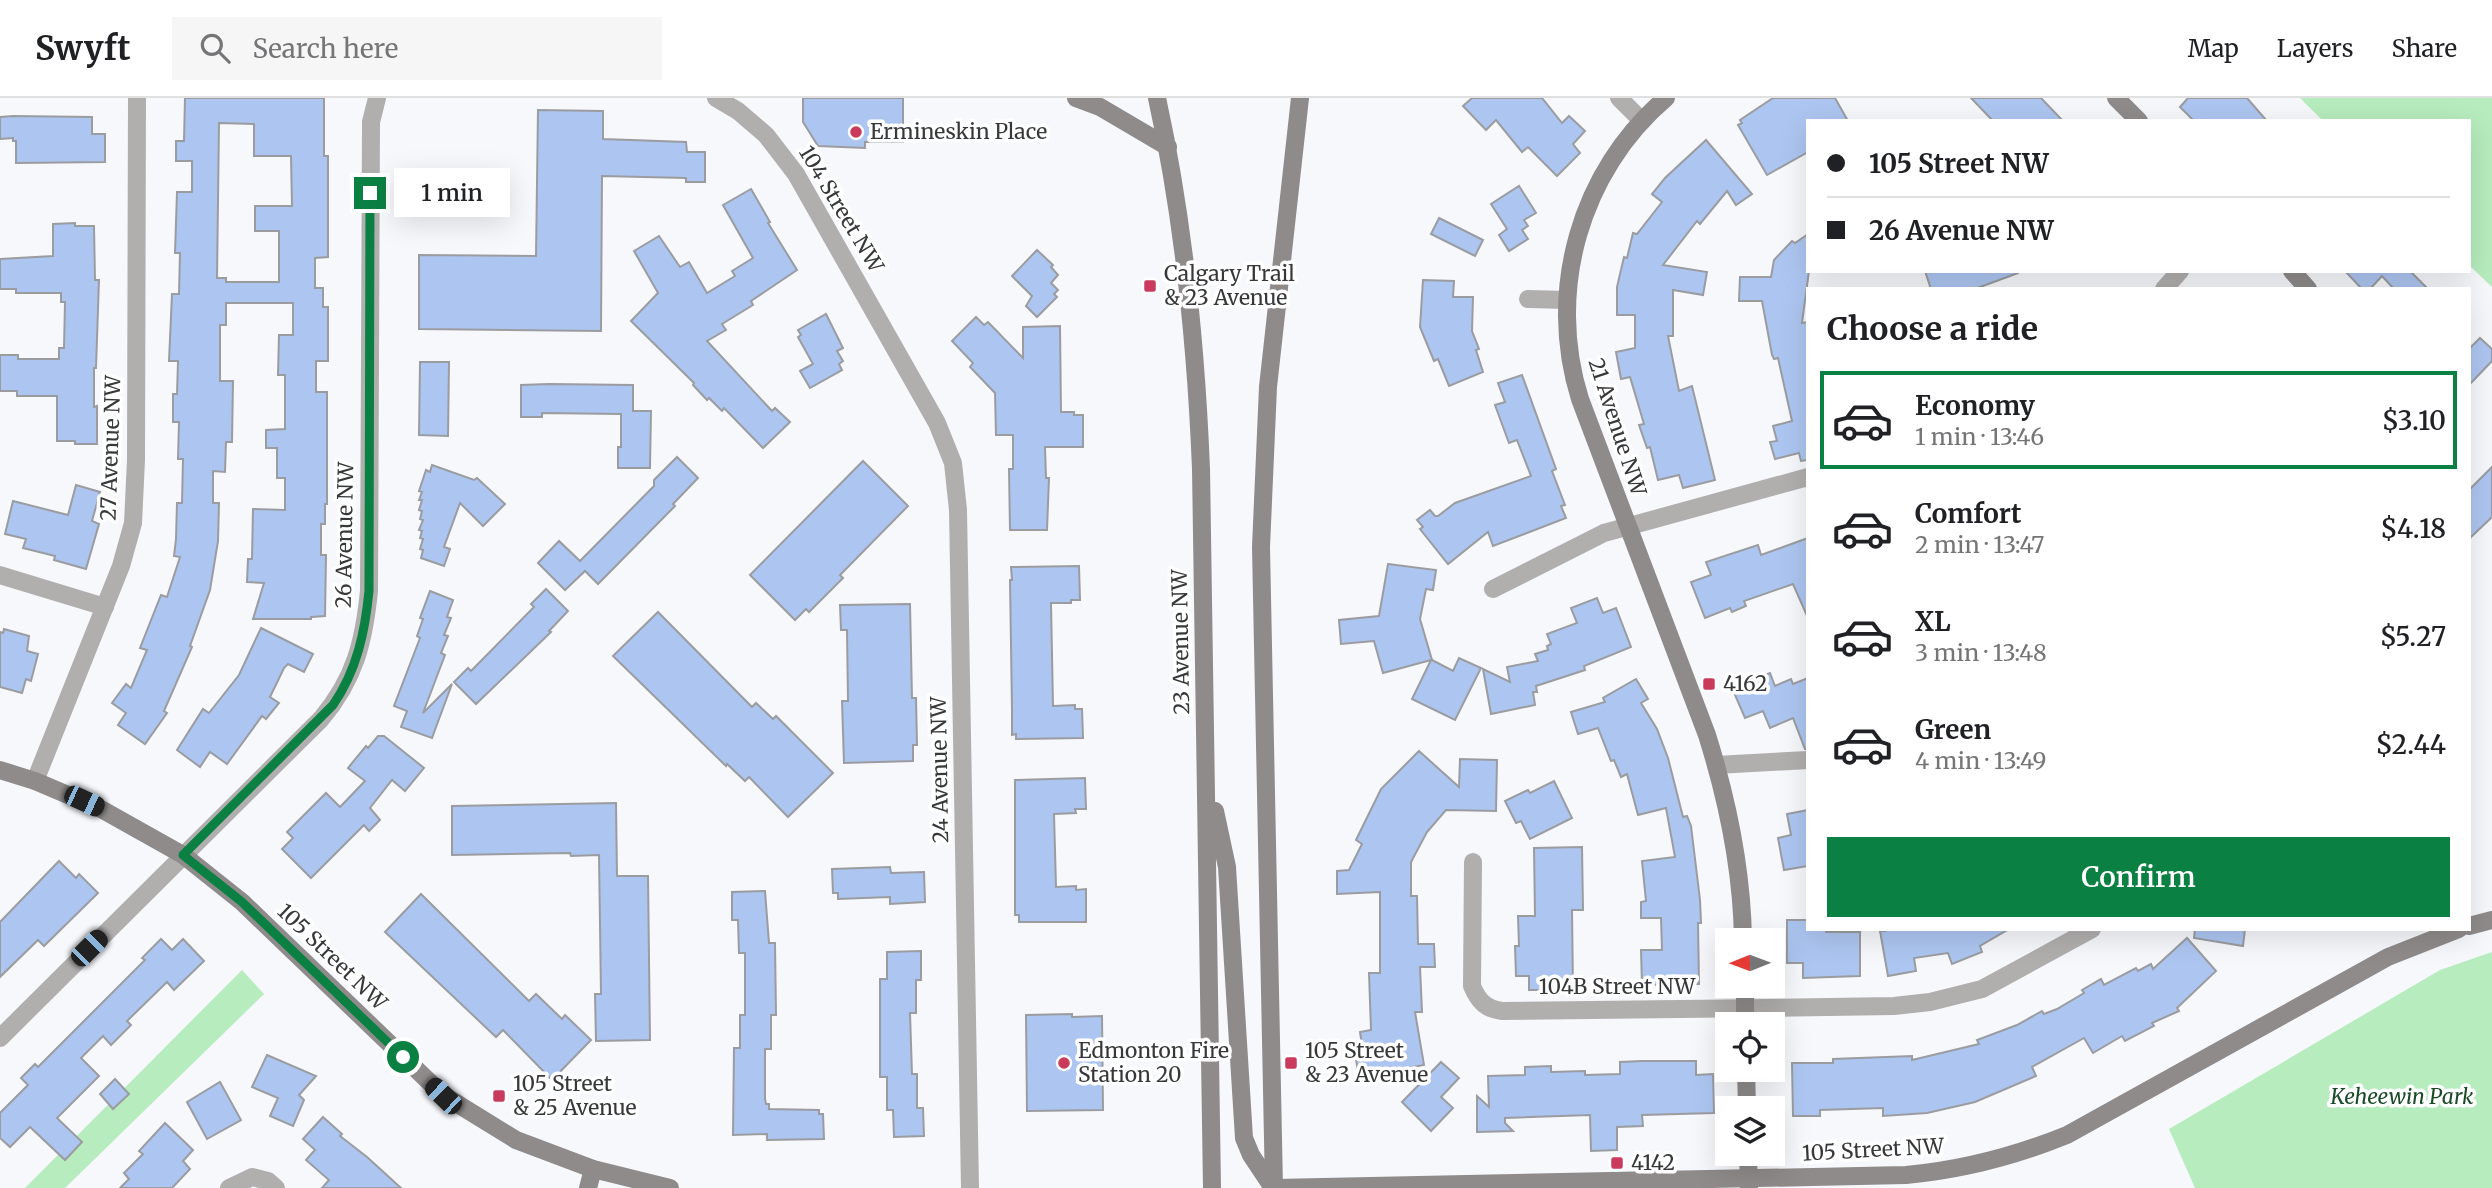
<!DOCTYPE html>
<meta charset="utf-8">
<style>
body{margin:0;font-family:Merriweather,serif;background:#f6f6f6;color:#202124;height:100vh;display:flex;flex-direction:column;font-size:26px;white-space:nowrap}
*{box-sizing:border-box;margin:0}
p{font-size:23px;color:#757577}
.icon{flex:none;width:38px;height:38px;fill:none;stroke:currentColor;stroke-width:2;stroke-linecap:round;stroke-linejoin:round}
.map{position:relative;flex:1;overflow:hidden}
.sheet{position:absolute;left:1806px;top:189px;width:665px;height:644px;display:flex;flex-direction:column;background:#fff;border-radius:0px;box-shadow:0 7px 28px #0002}
.sheet>*{flex:none}
.banner{position:absolute;left:1806px;top:21px;width:665px;height:154px;border-radius:0px;box-shadow:0 7px 28px #0002;display:grid;align-content:center;height:154px;padding:0 21px;background:#fff}
.needle{width:46px;rotate:269deg}
.tools{position:absolute;left:1715px;top:830px;display:grid;gap:14px}
.tools a{display:grid;place-items:center;width:70px;height:70px;border-radius:0px;background:#fff;box-shadow:0 7px 28px #0002;font-size:35px}
.end{position:absolute;width:32px;height:32px;margin:-16px;border:9px solid #0b8043;background:#fff;box-shadow:0 0 0 4px #fff}
.from{border-radius:50%}
.bubble{position:absolute;height:49px;border-radius:0px;background:#fff;box-shadow:0 7px 28px #0002;font-size:23px;font-weight:600;line-height:49px;text-align:center}
.car{position:absolute;width:21px;height:42px;margin:-21px -10px;border-radius:9px;box-shadow:0 0 5px 2px #0007;background:linear-gradient(#222 24%,#8ab4d8 0 40%,#222 0 76%,#8ab4d8 0 86%,#222 0)}
.banner b{display:flex;align-items:center;gap:24px;height:66px;font-size:26px}
.banner b+b{border-top:2px solid #e0e0e0}
.banner i{width:18px;height:18px;background:#202124}
ul{padding:0;list-style:none}
li{display:flex;align-items:center;gap:21px;height:98px;margin:0 14px 10px;padding:0 7px;border:4px solid transparent;border-radius:0px}
li div{flex:1}
li b{display:block;font-size:26px}
li em{font-style:normal;font-weight:600}
li.on{border-color:#0b8043}
li>.icon{width:63px;height:63px;stroke-width:1.5}
h2{padding:0 21px;font-size:32px;line-height:84px}
.primary-button{display:flex;gap:14px;margin-top:auto;padding:14px 21px}
.primary-button a{flex:1;height:80px;border-radius:0px;background:#0b8043;color:#fff;font-size:28px;font-weight:600;line-height:80px;text-align:center}
header{display:flex;align-items:center;gap:42px;box-sizing:border-box;height:98px;padding:0 35px;background:#fff;border-bottom:2px solid #e0e0e0}
header strong{font-size:33px}
nav{display:flex;gap:38px;margin-inline-start:auto;font-size:24px}
.search{width:490px;height:63px;background:#f6f6f6;display:flex;align-items:center;gap:18px;box-sizing:border-box;padding:0 24px;border-radius:0px;color:#757577;font-size:26px}
.map>svg:first-child{display:block}
.green{fill:#b6ecbe}
.building{fill:#adc6f1;stroke:#9a9ca0;stroke-width:2;fill-rule:evenodd}
.lines{fill:none;stroke-linecap:round;stroke-linejoin:round}
.street{stroke:#b1aeae;stroke-width:18}
.secondary{stroke:#8e8b8a;stroke-width:18}
.route{stroke:#0b8043;stroke-width:9}
.poi-dot{fill:#c93a5c;stroke:#fff;stroke-width:2.5}
.labels{text-anchor:middle;stroke-width:7;stroke-linejoin:round;paint-order:stroke}
.poi-label{font-size:21px;fill:#373839;stroke:#fff;text-anchor:start}
.street-label{font-size:21px;fill:#373839;stroke:#fff}
.park-label{font-size:21px;font-style:italic;fill:#194c26;stroke:#fff}
</style>
<header>
<strong>Swyft</strong>
<div class="search"><svg class="icon" aria-label="search" viewBox="0 0 24 24"><circle cx="10" cy="10" r="6"/><path d="M15 15l6 6"/></svg>Search here</div>
<nav><a>Map</a><a>Layers</a><a>Share</a></nav>
</header>
<div class="map">
<svg width="2492" height="1090" viewBox="0 0 2492 1090">
<rect width="100%" height="100%" fill="#f6f8fc"/>
<g class="green">
<path d="M2300 0H2492V189L2469 167V23H2323Z"/>
<path d="M2492 854V1090H2195L2169 1031 2440 872Z"/>
<path d="M242 872 264 896 65 1090H25Z"/>
</g>
<g class="building">
<path d="M185 0H324V58H328V159L315 160V190H323V209H328V263H316V294H327V406H325V426H321V457H326L325 518 311 519V521H253L264 485 247 484 248 461H252L253 411 285 412V380H277V350H266V332L285 331V277H278L279 237H293V205H226V227H220V283H233L232 344H226L225 374 213 373V405H219L218 443 210 492 190 548 192 549 164 613 167 615 145 646 118 627 126 615 112 605 126 586 131 590 147 552 140 550 161 497 167 499 180 459 174 458 176 441 177 405H182L183 361H178L179 324H173V296H177L178 263H169L172 196H179L180 155H175L177 94H192V63H176V43H184ZM219 25 254 26V58H291L292 108H255V133H279V184H226V180H217Z"/>
<path d="M803 0H903V44H865V50L818 48 803 24Z"/>
<path d="M1472 0H1542L1562 25 1569 18 1585 33 1573 46 1580 55 1557 78 1528 49 1522 54 1496 22 1486 32 1463 8Z"/>
<path d="M1773 0H1835L1848 23H1808V54L1767 77 1738 27 1742 25 1740 22Z"/>
<path d="M1971 0H2041L2063 23H1993Z"/>
<path d="M2188 0H2247L2267 23H2194L2180 9Z"/>
<path d="M538 12 603 13V41L686 44 687 54H705V84H686V80L602 78 601 233 419 231V157L536 158Z"/>
<path d="M13 18 92 19V36H105V64L16 65V43H13V40L0 41V19Z"/>
<path d="M1706 42 1752 96 1736 107 1727 93 1700 126 1697 123 1663 167 1707 174 1703 197 1673 192V238H1668L1679 293 1692 288 1715 382 1683 390 1679 377 1658 382 1650 349 1647 350 1639 327 1644 326 1630 279 1621 281 1616 254 1635 250V217H1617V189L1624 159 1627 160 1633 135 1637 136 1662 104 1652 96 1665 80Z"/>
<path d="M1519 88 1536 115 1524 122 1528 128 1522 132 1528 141 1509 153 1499 137 1507 131 1491 106Z"/>
<path d="M751 91 770 124 768 125 797 172 751 203 753 207 722 226 726 232 707 243 772 313 775 310 790 324 763 350 724 310 722 313 709 300 707 302 693 287 694 285 631 223 658 195 634 153 659 138 680 169 689 164 707 195 735 178 732 173 753 160 723 107Z"/>
<path d="M1439 120 1483 142 1475 158 1431 136Z"/>
<path d="M75 125V128H94L95 182H99L96 270H94V309L97 308V346H75V343H57V298H17V293H0V257H18V261H59V250H64L65 204H61V195H16V191H0V161L53 158V126Z"/>
<path d="M1808 136 1809 173 1802 225 1808 224V362L1801 363 1799 355 1775 361 1770 344 1777 343 1773 328 1792 323 1778 260 1774 261 1772 257 1762 203H1739L1740 179H1771L1774 162 1792 143 1795 145Z"/>
<path d="M1037 152 1053 167 1051 169 1058 177 1051 185 1058 192 1054 196 1057 199 1037 219 1026 208 1032 198 1012 178Z"/>
<path d="M1925 173H2018V175L1975 191H1931Z"/>
<path d="M2345 173H2410L2428 191H2394L2382 178 2370 191H2362Z"/>
<path d="M1423 182 1454 183 1453 199H1473L1472 233 1479 251 1476 252 1483 274 1449 288 1438 261 1434 263 1420 229Z"/>
<path d="M826 216 843 250 837 253 843 263 839 266 842 272 810 290 800 273 813 266 798 239 801 237 798 232Z"/>
<path d="M976 219 984 227 988 224 1023 260V229L1060 228 1061 314H1074V317H1083V349H1045L1046 380H1049L1047 432H1010L1009 371H1013V337H996L995 295 970 269 973 265 952 243Z"/>
<path d="M2480 240 2492 251V263L2469 287V251Z"/>
<path d="M420 264H449L448 338 419 337Z"/>
<path d="M1522 277 1556 371 1552 373 1565 407 1561 408 1566 420 1493 448 1488 434 1448 466 1420 431 1423 429 1417 422 1430 412 1435 418H1438L1455 405 1531 378 1517 342 1509 345 1495 307 1505 304 1498 285Z"/>
<path d="M549 286 633 287V313H651L650 370H618V349H621V316L542 315V319H521V287Z"/>
<path d="M677 359 698 380 673 406 675 408 598 486 585 473 565 492 538 465 559 443 580 463 654 388V382Z"/>
<path d="M863 363 908 408 840 477 843 480 809 514 806 511 795 522 750 477Z"/>
<path d="M432 367 474 382 477 380 505 406 483 428 460 405 444 449 450 451 444 468 421 460 423 452 420 451 423 441 420 440 422 433 419 432 423 422 420 421 422 413 419 412 422 402H419L422 394 419 393 426 372 430 374Z"/>
<path d="M2492 369V419L2469 441V392Z"/>
<path d="M76 387 100 394 92 423 99 426 86 471 54 462 55 458 23 450 26 441 5 436 13 403 68 417Z"/>
<path d="M1808 440V520L1793 486 1744 503 1746 508 1732 514 1730 510 1705 520 1691 484 1711 477 1706 464 1758 447 1761 457Z"/>
<path d="M1388 466 1436 472 1433 492 1426 491 1420 521 1432 562 1453 573 1459 560 1481 570 1455 622 1412 601 1431 562 1383 575 1374 543 1341 546 1339 522 1379 518Z"/>
<path d="M1079 468 1080 502H1071V505H1051L1053 608 1075 607V611H1082L1083 640 1016 641V636L1012 637V612L1010 482H1012L1011 469Z"/>
<path d="M546 491 568 513 549 533 551 534 476 606 454 584 468 570 471 573 534 509 531 506Z"/>
<path d="M430 493 453 502 447 519 451 520 444 537 448 538 441 555 445 557 423 615 452 586 432 640 401 629 407 613 394 608 420 540 417 538 423 521 420 520Z"/>
<path d="M1597 500 1603 515 1616 510 1631 549 1584 568 1585 572 1536 588 1537 594H1533L1535 607 1491 616 1483 571 1510 584 1507 569 1538 563 1535 556 1548 552 1547 548 1551 546 1547 536 1577 525 1571 510Z"/>
<path d="M910 506 912 600H916L917 647H913V663L844 665 842 603H848L847 532H841L840 507Z"/>
<path d="M658 514 752 609 756 605 773 621 776 618 833 675 788 719 749 679 745 683 727 666 726 668 613 558Z"/>
<path d="M261 530 313 556 304 574 288 566 284 570 270 599 279 605 266 621 262 618 227 666 210 654 200 669 177 652 203 611 209 615 239 577Z"/>
<path d="M4 531 29 538 27 553 38 556 31 583 26 581 22 595 0 589V534L3 535Z"/>
<path d="M1770 575 1775 588 1791 581 1793 586 1808 580V651H1805L1793 620 1770 630 1763 613 1745 620 1732 590Z"/>
<path d="M1636 581 1648 601 1641 605 1657 631 1668 660 1683 719 1687 718 1691 728 1700 802 1701 825H1698L1699 886 1642 887 1641 852H1662L1661 820H1641V804L1646 803 1642 763 1675 759 1666 710 1638 717 1627 676 1621 679 1614 662 1611 663 1598 630 1578 636 1571 614 1605 604 1603 600Z"/>
<path d="M378 638H384L424 670 405 693 392 682 370 710 380 722 369 733 364 727 311 780 282 751 293 740 287 734 326 695 340 709 365 683 348 670 366 648 368 650Z"/>
<path d="M1419 653 1459 689 1460 661 1497 662 1496 713 1446 712 1427 734 1411 764V798H1417L1418 846H1434L1435 869H1420L1422 914H1415L1424 967 1359 979 1356 961 1364 960 1360 934 1371 932 1369 875H1380V794L1337 796V773L1349 772 1362 746 1356 742 1381 691Z"/>
<path d="M1085 680 1086 711H1075L1076 715 1054 716 1056 789 1076 788V792L1086 791V824H1019V817H1015V682Z"/>
<path d="M1554 683 1572 720 1530 741 1521 723 1516 725 1505 703 1528 692 1530 695Z"/>
<path d="M616 705 617 778H648L650 942 596 943 595 896H601L599 757 571 758 570 755 452 757V708Z"/>
<path d="M1808 712V768L1784 772 1778 740 1791 737 1787 716Z"/>
<path d="M1582 749 1583 812H1572L1573 892H1529V878H1516L1515 848H1519L1518 818H1535L1534 750Z"/>
<path d="M59 763 76 780 79 776 98 795 44 848 38 842 0 879V824Z"/>
<path d="M890 769 891 775 924 774 925 804 890 806V799L838 801V795H833L832 771Z"/>
<path d="M765 793 769 845H775L776 917H771V951H765V1001L766 1006H769V1011L819 1012V1016H823L824 1041 767 1042V1036L733 1037 734 950H740V917H745V855H739L738 822H732V794Z"/>
<path d="M421 796 529 903 536 896 562 921 565 917 591 942 552 982 503 932 496 939 385 834Z"/>
<path d="M1787 822H1808V831H1826V834H1860V878L1803 880V865H1787Z"/>
<path d="M1885 831H2009L1980 848 1982 854 1952 866 1948 855 1914 860 1916 873 1888 878 1880 833H1885Z"/>
<path d="M2195 831H2245L2243 848 2194 840Z"/>
<path d="M2187 840 2216 873 2177 910 2179 913 2152 925 2154 928 2125 943 2122 938 2093 955 2084 940 2032 969 2036 978 1975 1004 1927 1015 1883 1018V1010L1820 1012V1018H1793L1792 965H1833V961L1912 958V962L1979 946 1977 942 2017 927 2042 913 2044 916 2057 911 2084 895 2082 892 2101 881 2104 887 2136 870 2138 873 2151 866 2153 871Z"/>
<path d="M161 841 172 852 183 841 204 863 174 892 167 884 127 923 131 927 111 947 103 938 81 960 99 978 57 1020 82 1044 65 1062 30 1029 10 1049 0 1040V1015L28 987 21 980 35 966 38 969 145 862 142 860Z"/>
<path d="M921 853V882H916V915H910L912 976H917V1010H923L924 1038 894 1039 893 1012H887V979H880V881H887V854Z"/>
<path d="M1072 916V919L1102 918 1103 1012 1027 1013 1026 917Z"/>
<path d="M267 957 316 978 299 997 304 1002 293 1028 270 1018 278 1000 252 989Z"/>
<path d="M1642 963H1696V977L1713 976 1714 1015 1642 1017 1643 1028 1617 1029V1052L1591 1053 1590 1017 1505 1020V1025L1513 1033 1477 1034V998L1489 1009 1488 978 1525 977V969L1551 968V974L1585 973V977L1620 976V964Z"/>
<path d="M1441 964 1459 980 1441 999 1453 1010 1431 1033 1402 1004Z"/>
<path d="M115 981 129 996 113 1011 100 996Z"/>
<path d="M220 984 241 1022 207 1041 187 1004Z"/>
<path d="M323 1019 342 1036 340 1038 367 1059 401 1090H322L329 1082 306 1062 315 1052 303 1041Z"/>
<path d="M165 1025 193 1052 183 1063 190 1071 172 1090H120L129 1081 124 1075 143 1056 139 1053Z"/>
</g>
<g class="lines">
<g class="street">
<path d="M716 0 738 13 766 37 796 76 937 325 953 365 958 412 970 1090"/>
<path d="M1619 0 1642 23"/>
<path d="M2164 191 2180 173"/>
<path d="M1528 201 1567 202"/>
<path d="M0 477 105 509"/>
<path d="M1493 491 1604 435 1808 379"/>
<path d="M1716 667 1808 662"/>
<path d="M35 683 121 468 133 425 136 362 137 0"/>
<path d="M1473 764 1472 888C1478 902 1485 911 1502 913L1768 910 1894 908 1930 904 1982 891 2092 831"/>
<path d="M0 940 321 621C355 581 364 543 369 493L371 24 377 0"/>
<path d="M229 1090 252 1079 268 1083 276 1090"/>
</g>
<g class="secondary">
<path d="M1076 0 1100 9 1168 49"/>
<path d="M1157 0C1184 123 1196 246 1201 371L1212 1090"/>
<path d="M1666 0C1580 73 1546 193 1580 301L1707 637C1728 704 1742 771 1743 842"/>
<path d="M2116 0 2139 23"/>
<path d="M2292 173 2308 191"/>
<path d="M0 672 35 683 101 711 183 757 242 804 443 997 516 1042 593 1071 670 1090"/>
<path d="M1215 713 1227 769 1244 1040 1251 1057 1273 1090"/>
<path d="M2469 828 2492 822"/>
<path d="M1745 887V926"/>
<path d="M1746 971 1747 1010"/>
<path d="M1748 1055 1749 1090"/>
<path d="M588 1090 593 1071"/>
<path d="M1274 1090 1261 449 1268 289 1300 0"/>
<path d="M1275 1090 1906 1077C1961 1072 2015 1058 2067 1037L2388 859 2459 831"/>
</g>
</g>
<g class="lines">
<path class="route" d="M370 95 369 493C365 534 357 572 333 607L183 757 242 804 403 959"/>
</g>
<g class="poi-dot">
<circle cx="856" cy="34" r="7"/>
<rect x="1143" y="181" width="14" height="14" rx="3.5"/>
<rect x="1702" y="579" width="14" height="14" rx="3.5"/>
<circle cx="1064" cy="965" r="7"/>
<rect x="1284" y="958" width="14" height="14" rx="3.5"/>
<rect x="492" y="991" width="14" height="14" rx="3.5"/>
<rect x="1610" y="1058" width="14" height="14" rx="3.5"/>
</g>
<g class="labels">
<g class="poi-label">
<text x="870" y="41">Ermineskin Place</text>
<text x="1164" y="183">Calgary Trail<tspan x="1164" dy="24">&amp; 23 Avenue</tspan></text>
<text x="1723" y="593">4162</text>
<text x="1078" y="960">Edmonton Fire<tspan x="1078" dy="24">Station 20</tspan></text>
<text x="1305" y="960">105 Street<tspan x="1305" dy="24">&amp; 23 Avenue</tspan></text>
<text x="513" y="993">105 Street<tspan x="513" dy="24">&amp; 25 Avenue</tspan></text>
<text x="1631" y="1072">4142</text>
</g>
<g class="street-label">
<text transform="translate(841 111) rotate(59)" y="7">104 Street NW</text>
<text transform="translate(1617 329) rotate(72)" y="7">21 Avenue NW</text>
<text transform="translate(111 350) rotate(-88)" y="7">27 Avenue NW</text>
<text transform="translate(345 437) rotate(-89)" y="7">26 Avenue NW</text>
<text transform="translate(1181 544) rotate(-91)" y="7">23 Avenue NW</text>
<text transform="translate(940 672) rotate(-91)" y="7">24 Avenue NW</text>
<text transform="translate(332 859) rotate(44)" y="7">105 Street NW</text>
<text x="1617" y="896">104B Street NW</text>
<text transform="translate(1873 1052) rotate(-3)" y="7">105 Street NW</text>
</g>
<g class="park-label">
<text x="2402" y="1006">Keheewin Park</text>
</g>
</g>
</svg>
<div class="tools">
<a><svg class="needle" viewBox="-14 -14 28 28"><path d="M0-13l5 13h-10z" fill="#e53935"/><path d="M0 13l5-13h-10z" fill="#757577"/></svg></a>
<a><svg class="icon" aria-label="locate" viewBox="0 0 24 24"><circle cx="12" cy="12" r="6"/><path d="M12 2v4M12 18v4M2 12h4M18 12h4"/></svg></a>
<a><svg class="icon" aria-label="layers" viewBox="0 0 24 24"><path d="M12 4l9 5-9 5-9-5zM3 14l9 5 9-5"/></svg></a>
</div>
<i class="end from" style="left:403px;top:959px"></i>
<i class="end" style="left:370px;top:95px"></i>
<div class="bubble" style="left:394px;top:70px;width:116px">1 min</div>
<i class="car" style="left:84px;top:703px;rotate:115deg"></i>
<i class="car" style="left:89px;top:850px;rotate:45deg"></i>
<i class="car" style="left:443px;top:998px;rotate:314deg"></i>
<div class="banner">
<b><i class="from"></i>105 Street NW</b>
<b><i></i>26 Avenue NW</b>
</div>
<section class="sheet">
<h2>Choose a ride</h2>
<ul>
<li class="on"><svg class="icon" aria-label="car" viewBox="0 0 24 24"><path d="M5 17H2v-5l4-1 3-4h7l3 4 3 1v5h-3M9 17h6M6 11h13"/><circle cx="7" cy="17" r="2"/><circle cx="17" cy="17" r="2"/></svg><div><b>Economy</b><p>1 min · 13:46</p></div><em>$3.10</em></li>
<li><svg class="icon" aria-label="car" viewBox="0 0 24 24"><path d="M5 17H2v-5l4-1 3-4h7l3 4 3 1v5h-3M9 17h6M6 11h13"/><circle cx="7" cy="17" r="2"/><circle cx="17" cy="17" r="2"/></svg><div><b>Comfort</b><p>2 min · 13:47</p></div><em>$4.18</em></li>
<li><svg class="icon" aria-label="car" viewBox="0 0 24 24"><path d="M5 17H2v-5l4-1 3-4h7l3 4 3 1v5h-3M9 17h6M6 11h13"/><circle cx="7" cy="17" r="2"/><circle cx="17" cy="17" r="2"/></svg><div><b>XL</b><p>3 min · 13:48</p></div><em>$5.27</em></li>
<li><svg class="icon" aria-label="car" viewBox="0 0 24 24"><path d="M5 17H2v-5l4-1 3-4h7l3 4 3 1v5h-3M9 17h6M6 11h13"/><circle cx="7" cy="17" r="2"/><circle cx="17" cy="17" r="2"/></svg><div><b>Green</b><p>4 min · 13:49</p></div><em>$2.44</em></li>
</ul>
<div class="primary-button"><a>Confirm</a></div>
</section>
</div>
